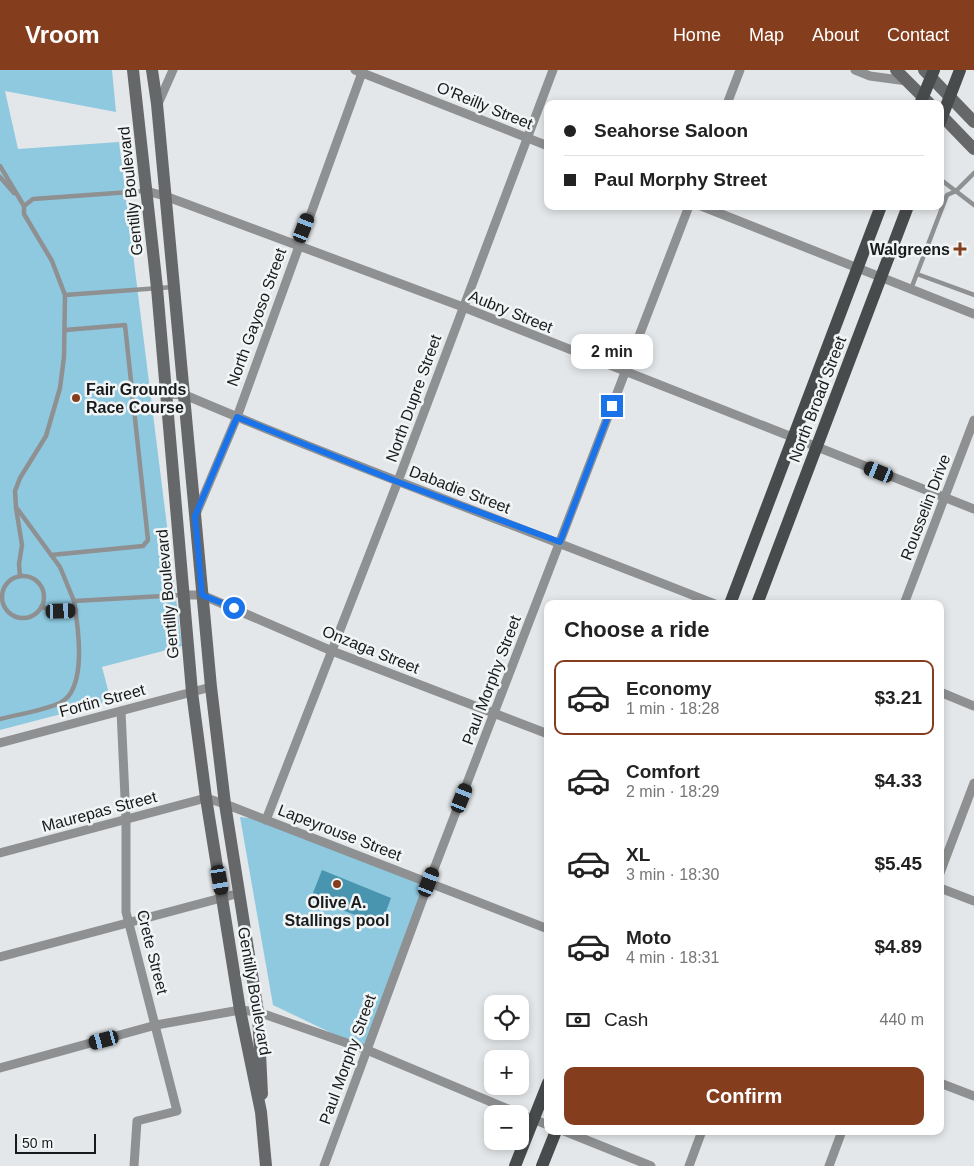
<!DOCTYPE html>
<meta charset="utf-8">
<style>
body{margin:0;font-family:Helvetica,sans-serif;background:#f2f2f2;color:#222;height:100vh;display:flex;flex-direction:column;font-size:19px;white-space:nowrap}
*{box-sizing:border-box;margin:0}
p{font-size:16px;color:#767676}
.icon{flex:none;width:28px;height:28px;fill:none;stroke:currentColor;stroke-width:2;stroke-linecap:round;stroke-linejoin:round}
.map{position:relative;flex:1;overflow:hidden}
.panel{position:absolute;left:544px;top:530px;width:400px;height:535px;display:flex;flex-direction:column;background:#fff;border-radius:10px;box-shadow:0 2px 8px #0003}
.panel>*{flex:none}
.hud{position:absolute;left:544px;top:30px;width:400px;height:110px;border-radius:10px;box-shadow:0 2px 8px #0003;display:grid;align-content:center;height:110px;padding:0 20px;background:#fff}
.buttons{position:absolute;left:484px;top:925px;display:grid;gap:10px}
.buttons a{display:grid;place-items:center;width:45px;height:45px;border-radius:10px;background:#fff;box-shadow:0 2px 8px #0003;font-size:25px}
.scale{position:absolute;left:15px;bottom:12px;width:81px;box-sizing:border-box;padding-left:5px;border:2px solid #191a1b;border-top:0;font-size:14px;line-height:18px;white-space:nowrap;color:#191a1b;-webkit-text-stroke:4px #f1f5f6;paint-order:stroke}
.end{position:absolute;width:22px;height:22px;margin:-11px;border:6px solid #1a73e8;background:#fff;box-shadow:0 0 0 2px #fff}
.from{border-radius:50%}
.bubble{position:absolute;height:35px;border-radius:10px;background:#fff;box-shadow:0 2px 8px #0003;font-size:16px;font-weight:600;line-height:35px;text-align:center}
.car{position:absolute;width:15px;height:30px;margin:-15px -8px;border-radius:6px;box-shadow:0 0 4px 1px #0007;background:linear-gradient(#222 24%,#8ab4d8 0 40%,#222 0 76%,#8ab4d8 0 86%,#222 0)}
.hud b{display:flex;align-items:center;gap:18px;height:48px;font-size:19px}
.hud b+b{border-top:1px solid #e0e0e0}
.hud i{width:12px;height:12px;background:#222}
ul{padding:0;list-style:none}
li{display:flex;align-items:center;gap:15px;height:75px;margin:0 10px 8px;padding:0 10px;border:2px solid transparent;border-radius:10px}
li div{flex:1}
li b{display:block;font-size:19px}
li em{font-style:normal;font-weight:600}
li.current{border-color:#853e1d}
li>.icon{width:45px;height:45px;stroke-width:1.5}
h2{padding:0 20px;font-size:22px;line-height:60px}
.pay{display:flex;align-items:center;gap:12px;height:55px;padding:0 20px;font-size:19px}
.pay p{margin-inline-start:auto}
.button{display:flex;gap:10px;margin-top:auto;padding:10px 20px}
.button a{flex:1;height:58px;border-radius:10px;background:#853e1d;color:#fff;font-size:20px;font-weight:600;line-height:58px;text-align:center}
header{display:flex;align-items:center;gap:30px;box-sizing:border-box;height:70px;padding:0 25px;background:#853e1d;color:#fff}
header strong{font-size:24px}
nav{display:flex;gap:28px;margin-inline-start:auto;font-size:18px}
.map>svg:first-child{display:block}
.green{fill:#8ec9e0}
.water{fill:#4994af}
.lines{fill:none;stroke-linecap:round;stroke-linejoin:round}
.lane{stroke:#8f9091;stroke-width:4.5}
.street{stroke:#8f9091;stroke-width:9}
.secondary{stroke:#656768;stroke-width:12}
.primary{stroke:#484b4c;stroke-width:12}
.route{stroke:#1a73e8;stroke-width:6}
.poi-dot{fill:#853e1d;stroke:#f1f5f6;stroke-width:2}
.labels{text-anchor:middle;stroke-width:5;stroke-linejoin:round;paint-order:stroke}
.street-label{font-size:16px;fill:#191a1b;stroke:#f1f5f6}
.poi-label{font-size:16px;font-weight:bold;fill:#191a1b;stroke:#f1f5f6;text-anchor:end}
</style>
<header>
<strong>Vroom</strong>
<nav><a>Home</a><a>Map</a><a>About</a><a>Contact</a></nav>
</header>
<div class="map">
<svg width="974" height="1096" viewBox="0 0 974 1096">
<rect width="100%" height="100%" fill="#e4e7e9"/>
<g class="green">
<path d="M0 0H112L116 42 5 21 18 79 119 72 182 576 102 597 111 631 0 660Z"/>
<path d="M240 747 266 750 429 812 367 980 273 935Z"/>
</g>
<path class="water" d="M322 800 391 828 381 855 311 828Z"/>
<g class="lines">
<g class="lane">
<path d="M0 96 24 136"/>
<path d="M0 107 14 123"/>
<path d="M940 109 974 135"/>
<path d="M917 204 974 225"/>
<path d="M911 219 947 125 956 121 974 103"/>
<path d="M65 225 173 217"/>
<path d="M16 438 22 475 19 494 20 506"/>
<path d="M51 485 143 476 148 470 125 255 65 260"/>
<circle cx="23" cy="527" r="21"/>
<path d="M74 531 60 497 16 437 15 421 20 408 46 366 60 318 64 287 65 225 52 191 24 144V136L33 129 144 121"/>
<path d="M41 537 61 541 76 540"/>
<path d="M0 649C19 644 42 641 60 633 88 619 78 556 74 531L181 525"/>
</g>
<g class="street">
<path d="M355 0 548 76"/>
<path d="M855 0 870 6 907 11"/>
<path d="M158 34 173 0"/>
<path d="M727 34 740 0"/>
<path d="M146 121 165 126 463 237 974 439"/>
<path d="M701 136 974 244"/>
<path d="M167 324 185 325C359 399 538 464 715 534"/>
<path d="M196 444 237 347 363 0"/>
<path d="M183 525H202L332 581 548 664"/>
<path d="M904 534 974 350"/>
<path d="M940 622 974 636"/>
<path d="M121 641 126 749V842L177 1041 137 1051 134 1096"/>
<path d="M0 673 211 617"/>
<path d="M266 750 398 411 553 0"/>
<path d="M0 783 206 728 225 734 548 859"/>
<path d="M940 803 974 713"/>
<path d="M940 818 974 831"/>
<path d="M0 887 240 823"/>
<path d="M0 998 156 955 240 940 258 942 367 980 520 1044"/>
<path d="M940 1013 974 1026"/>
<path d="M520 1044 548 1055"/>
<path d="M564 1061 651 1096"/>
<path d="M324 1096 429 812 689 136"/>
<path d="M689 1096 702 1061"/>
<path d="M829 1096 842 1061"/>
</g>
<g class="secondary">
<path d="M133 0 157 218 192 622 206 728 240 940 261 1042 266 1096"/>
<path d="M152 0 157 34 211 617 225 734 258 942 262 1024"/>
<path d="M896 0 930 34"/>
<path d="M924 0 974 52"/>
<path d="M940 44 974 79"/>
</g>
<g class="primary">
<path d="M920 34 934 0"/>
<path d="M940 52 960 0"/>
<path d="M730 534 881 136"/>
<path d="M757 534 908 136"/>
<path d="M515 1096 548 1013"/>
<path d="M542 1096 556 1061"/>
</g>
</g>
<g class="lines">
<path class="route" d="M234 538 202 525 195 446 237 347 398 412 560 472 612 336"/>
</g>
<g class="poi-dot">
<path d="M957.5 171.5h5v5h5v5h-5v5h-5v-5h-5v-5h5z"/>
<circle cx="76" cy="328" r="5"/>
<circle cx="337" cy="814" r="5"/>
</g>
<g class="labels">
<g class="street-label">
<text transform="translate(485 35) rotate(22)" y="6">O'Reilly Street</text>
<text transform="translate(130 121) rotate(-96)" y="6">Gentilly Boulevard</text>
<text transform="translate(511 241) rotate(22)" y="6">Aubry Street</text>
<text transform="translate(256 247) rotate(-70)" y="6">North Gayoso Street</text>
<text transform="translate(413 328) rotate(-70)" y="6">North Dupre Street</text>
<text transform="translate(817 329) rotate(-69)" y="6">North Broad Street</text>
<text transform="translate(460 419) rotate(21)" y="6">Dabadie Street</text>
<text transform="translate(925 437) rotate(-69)" y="6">Rousselin Drive</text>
<text transform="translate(167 524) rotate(-95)" y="6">Gentilly Boulevard</text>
<text transform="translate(371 579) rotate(22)" y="6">Onzaga Street</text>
<text transform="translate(491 610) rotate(-69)" y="6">Paul Morphy Street</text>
<text transform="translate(102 630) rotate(-15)" y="6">Fortin Street</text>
<text transform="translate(99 741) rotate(-15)" y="6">Maurepas Street</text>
<text transform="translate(340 762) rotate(21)" y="6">Lapeyrouse Street</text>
<text transform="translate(153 882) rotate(76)" y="6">Crete Street</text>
<text transform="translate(255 921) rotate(80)" y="6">Gentilly Boulevard</text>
<text transform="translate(347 989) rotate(-70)" y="6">Paul Morphy Street</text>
</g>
<g class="poi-label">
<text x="950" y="185">Walgreens</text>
<text x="86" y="325" text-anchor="start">Fair Grounds<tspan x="86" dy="18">Race Course</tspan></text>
<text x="337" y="838" text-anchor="middle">Olive A.<tspan x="337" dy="18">Stallings pool</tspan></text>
</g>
</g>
</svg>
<div class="buttons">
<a><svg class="icon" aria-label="locate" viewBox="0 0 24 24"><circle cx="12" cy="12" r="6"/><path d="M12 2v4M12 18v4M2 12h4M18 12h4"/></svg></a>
<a>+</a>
<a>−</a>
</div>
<div class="scale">50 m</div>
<i class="end from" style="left:234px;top:538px"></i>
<i class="end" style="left:612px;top:336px"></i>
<div class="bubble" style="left:571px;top:264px;width:82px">2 min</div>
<i class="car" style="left:304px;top:158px;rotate:21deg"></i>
<i class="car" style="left:879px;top:402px;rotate:292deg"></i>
<i class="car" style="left:61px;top:541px;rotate:88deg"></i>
<i class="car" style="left:462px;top:728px;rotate:22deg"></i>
<i class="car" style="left:220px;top:810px;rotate:170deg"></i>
<i class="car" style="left:429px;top:812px;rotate:21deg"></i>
<i class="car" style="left:104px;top:970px;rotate:255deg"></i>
<div class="hud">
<b><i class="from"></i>Seahorse Saloon</b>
<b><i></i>Paul Morphy Street</b>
</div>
<section class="panel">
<h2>Choose a ride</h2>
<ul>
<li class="current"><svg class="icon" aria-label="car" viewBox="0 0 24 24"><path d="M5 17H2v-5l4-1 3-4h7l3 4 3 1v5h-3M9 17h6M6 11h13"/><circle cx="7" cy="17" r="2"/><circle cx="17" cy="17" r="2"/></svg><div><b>Economy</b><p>1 min · 18:28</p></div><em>$3.21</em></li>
<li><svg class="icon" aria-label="car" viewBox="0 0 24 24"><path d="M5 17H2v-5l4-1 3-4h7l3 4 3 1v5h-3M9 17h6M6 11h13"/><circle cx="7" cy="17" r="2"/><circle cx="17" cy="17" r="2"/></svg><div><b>Comfort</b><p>2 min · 18:29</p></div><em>$4.33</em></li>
<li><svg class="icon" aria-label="car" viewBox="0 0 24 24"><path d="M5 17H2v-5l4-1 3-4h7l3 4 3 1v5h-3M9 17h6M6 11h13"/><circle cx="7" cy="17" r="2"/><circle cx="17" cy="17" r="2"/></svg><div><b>XL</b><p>3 min · 18:30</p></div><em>$5.45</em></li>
<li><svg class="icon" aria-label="car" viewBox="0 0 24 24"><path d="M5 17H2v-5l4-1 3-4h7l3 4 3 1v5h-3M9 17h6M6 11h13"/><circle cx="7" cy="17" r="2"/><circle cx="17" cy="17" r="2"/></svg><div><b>Moto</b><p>4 min · 18:31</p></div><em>$4.89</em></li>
</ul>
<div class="pay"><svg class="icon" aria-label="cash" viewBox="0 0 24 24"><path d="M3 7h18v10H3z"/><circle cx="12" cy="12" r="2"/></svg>Cash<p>440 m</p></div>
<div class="button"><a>Confirm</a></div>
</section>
</div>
